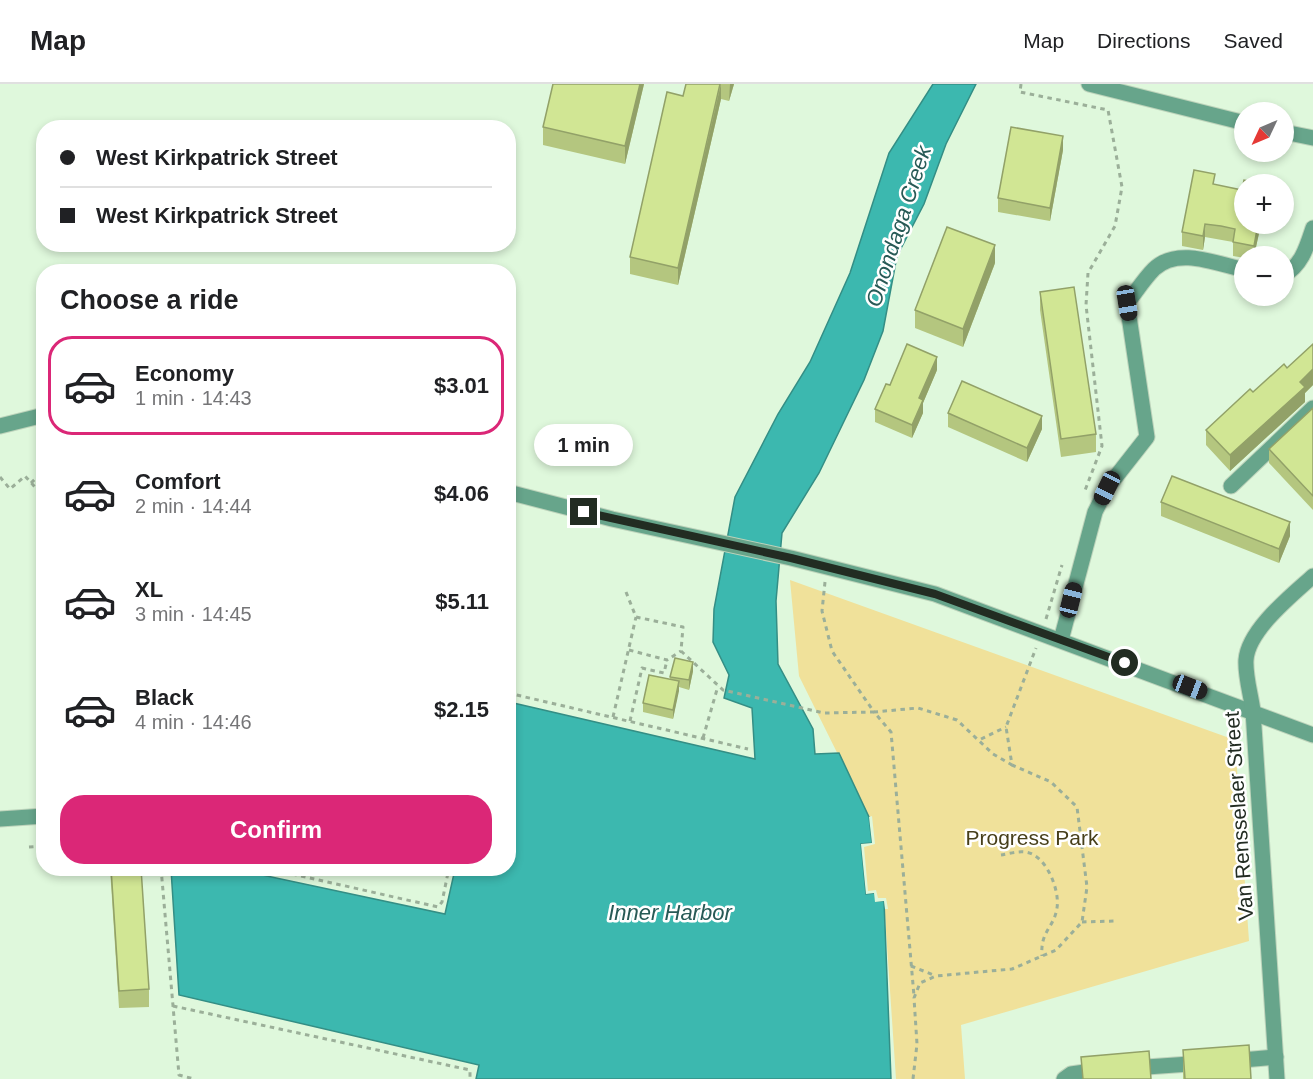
<!DOCTYPE html>
<meta charset="utf-8">
<style>
body{margin:0;font-family:Arial,sans-serif;background:#f2f2f2;color:#202124;height:100vh;display:flex;flex-direction:column;font-size:22px;white-space:nowrap}
*{box-sizing:border-box;margin:0}
p{font-size:20px;color:#757577}
.icon{flex:none;width:33px;height:33px;fill:none;stroke:currentColor;stroke-width:2;stroke-linecap:round;stroke-linejoin:round}
.map{position:relative;flex:1;overflow:hidden}
.details{position:absolute;left:36px;top:180px;width:480px;height:612px;display:flex;flex-direction:column;background:#fff;border-radius:24px;box-shadow:0 3px 9px #0003}
.details>*{flex:none}
.guide{position:absolute;left:36px;top:36px;width:480px;height:132px;border-radius:24px;box-shadow:0 3px 9px #0003;display:grid;align-content:center;height:132px;padding:0 24px;background:#fff}
.needle{width:39px;rotate:226deg}
.buttons{position:absolute;left:1234px;top:18px;display:grid;gap:12px}
.buttons a{display:grid;place-items:center;width:60px;height:60px;border-radius:50%;background:#fff;box-shadow:0 3px 9px #0003;font-size:30px}
.end{position:absolute;width:27px;height:27px;margin:-14px;border:8px solid #222c22;background:#fff;box-shadow:0 0 0 3px #fff}
.from{border-radius:50%}
.bubble{position:absolute;height:42px;border-radius:21px;background:#fff;box-shadow:0 3px 9px #0003;font-size:20px;font-weight:600;line-height:42px;text-align:center}
.car{position:absolute;width:18px;height:36px;margin:-18px -9px;border-radius:8px;box-shadow:0 0 4px 2px #0007;background:linear-gradient(#222 24%,#8ab4d8 0 40%,#222 0 76%,#8ab4d8 0 86%,#222 0)}
.guide b{display:flex;align-items:center;gap:21px;height:57px;font-size:22px}
.guide b+b{border-top:2px solid #e0e0e0}
.guide i{width:15px;height:15px;background:#202124}
ul{padding:0;list-style:none}
li{display:flex;align-items:center;gap:18px;height:99px;margin:0 12px 9px;padding:0 12px;border:3px solid transparent;border-radius:24px}
li div{flex:1}
li b{display:block;font-size:22px}
li em{font-style:normal;font-weight:600}
li.current{border-color:#db2777}
li>.icon{width:54px;height:54px;stroke-width:1.5}
h2{padding:0 24px;font-size:27px;line-height:72px}
.button{display:flex;gap:12px;margin-top:auto;padding:12px 24px}
.button a{flex:1;height:69px;border-radius:24px;background:#db2777;color:#fff;font-size:24px;font-weight:600;line-height:69px;text-align:center}
header{display:flex;align-items:center;gap:36px;box-sizing:border-box;height:84px;padding:0 30px;background:#fff;border-bottom:2px solid #e0e0e0}
header strong{font-size:28px}
nav{display:flex;gap:33px;margin-inline-start:auto;font-size:21px}
.map>svg:first-child{display:block}
.green{fill:#f0e19a}
.water{fill:#3cb8af;stroke:#348e85;stroke-width:1.5}
.pier{fill:#dff8dc}
.lines{fill:none;stroke-linecap:round;stroke-linejoin:round}
.minor-casing{stroke:#bdd3bb;stroke-width:17}
.path{stroke:#9baf99;stroke-width:3;stroke-dasharray:4.5 4.5;stroke-linecap:butt}
.minor{stroke:#67a58b;stroke-width:15}
.wall{fill:#b4c67f}
.shaded-wall{fill:#92a168}
.building{fill:#d1e694;stroke:#92a168;stroke-width:1.5}
.route{stroke:#222c22;stroke-width:8}
.labels{text-anchor:middle;stroke-width:5;stroke-linejoin:round;paint-order:stroke}
.street-label{font-size:21px;fill:#222c22;stroke:#fff}
.park-label{font-size:21px;fill:#473f1a;stroke:#fff}
.water-label{font-size:22px;font-style:italic;fill:#275a56;stroke:#fff}
</style>
<header>
<strong>Map</strong>
<nav><a>Map</a><a>Directions</a><a>Saved</a></nav>
</header>
<div class="map">
<svg width="1313" height="995" viewBox="0 0 1313 995">
<rect width="100%" height="100%" fill="#dff8dc"/>
<path class="green" d="M790 496 1235 656 1249 857 961 941 965 995H896L884 817 866 810 861 760 869 733 799 592Z"/>
<path class="water" d="M933 0H976L946 60 924 120 897 172 883 247 864 296 819 389 782 449 776 517 778 580 813 645 815 670 839 669 869 733 872 759 861 760 866 810 875 809 876 817H884L891 995H476L479 981 179 911 171 785H234L445 830 455 785 508 784 509 618 755 675 752 624 724 614 729 591 713 558 714 525 735 413 778 330 810 278 850 189 889 69Z"/>
<path class="pier" d="M872 732 875 760 864 763 868 807 876 806 878 814H886L888 825H885L884 817 875 818 874 809 866 810 861 760 872 759 869 733Z"/>
<g class="lines">
<defs>
<g id="minor">
<path d="M1089 0 1245 39"/>
<path d="M1284 48 1313 54"/>
<path d="M1284 191C1302 181 1307 162 1313 144"/>
<path d="M0 342 44 331"/>
<path d="M1231 402 1313 324"/>
<path d="M508 408 612 435 791 474 935 510 1313 651"/>
<path d="M1061 556 1095 428 1107 404 1147 353 1127 219C1136 208 1144 195 1154 185 1178 162 1217 180 1245 186"/>
<path d="M0 735 44 732"/>
<path d="M1231 977 1276 973"/>
<path d="M1132 984 1204 979"/>
<path d="M1064 995 1071 990 1099 986"/>
<path d="M1277 995 1253 627C1251 611 1245 592 1246 576 1248 546 1292 511 1313 492"/>
</g>
</defs>
<use href="#minor" class="minor-casing"/>
<g class="path">
<path d="M1021 0 1020 8 1108 26 1122 103 1115 142 1088 189 1086 221 1102 362 1084 409"/>
<path d="M0 393 10 405 25 392 44 413"/>
<path d="M31 399 42 388 38 363"/>
<path d="M825 498 822 527 832 567 874 628 918 624 957 636 993 670 1012 681"/>
<path d="M626 508 636 533 683 543 681 567 723 606 824 629 874 628 891 648 914 912"/>
<path d="M1046 535 1062 481"/>
<path d="M629 566 667 576 681 567"/>
<path d="M508 609 748 665"/>
<path d="M613 633 636 533"/>
<path d="M630 637 642 584 664 589 667 576"/>
<path d="M703 654 718 602"/>
<path d="M981 655 1006 643"/>
<path d="M29 763 44 762"/>
<path d="M1001 771C1008 770 1017 767 1025 768 1046 770 1060 806 1057 824 1054 844 1040 847 1042 872"/>
<path d="M161 784 179 991 194 995"/>
<path d="M266 784 438 823 442 818 449 784"/>
<path d="M1082 838 1116 837"/>
<path d="M911 882 936 892"/>
<path d="M173 922 470 986V995"/>
<path d="M913 995 917 960 914 914 920 899 936 892 1012 885 1056 866 1082 838 1087 803 1077 723 1051 698 1012 681 1006 643 1036 564"/>
</g>
<use href="#minor" class="minor"/>
</g>
<g class="wall">
<path d="M553 0H644L625 80 543 61V43Z"/>
<path d="M686 0H734L729 17 721 15 678 201 630 190V173L683 12Z"/>
<path d="M1063 66 1050 137 998 128V114Z"/>
<path d="M1215 101 1261 140 1254 172H1245V174L1233 172V158L1205 153 1203 166 1182 162V148Z"/>
<path d="M995 179 963 263 915 244V226Z"/>
<path d="M1040 208 1096 350V368L1061 373 1040 226Z"/>
<path d="M1313 260V301L1305 309V318L1230 387 1206 361V346L1253 308 1287 284Z"/>
<path d="M937 286 923 319V329L912 354 875 338V325Z"/>
<path d="M1313 324V426L1269 379V365Z"/>
<path d="M948 329 1042 345 1027 378 948 343Z"/>
<path d="M1161 418 1290 452 1279 479 1161 432Z"/>
<path d="M693 587 689 606 679 603 673 635 643 628V619L670 596V593Z"/>
<path d="M110 784H141L149 905V923L119 924Z"/>
<path d="M1183 966 1251 995H1183Z"/>
</g>
<g class="shaded-wall">
<path d="M640 0H644L625 80V62Z"/>
<path d="M721 0V15L678 201V184Z"/>
<path d="M730 0H734L729 17Z"/>
<path d="M1063 52V66L1050 137V124Z"/>
<path d="M1205 140V153L1203 166V152Z"/>
<path d="M1258 140H1261L1254 172V162Z"/>
<path d="M995 161V179L963 263V245Z"/>
<path d="M937 273V286L923 319V329L912 354V341L919 314Z"/>
<path d="M1313 285V301L1305 309V318L1230 387V371L1300 298Z"/>
<path d="M1042 332V345L1027 378V364Z"/>
<path d="M1290 438V452L1279 479V465Z"/>
<path d="M693 578V587L689 606V596Z"/>
<path d="M679 597V607L673 635V626Z"/>
</g>
<g class="building">
<path d="M553 0H640L625 62 543 43Z"/>
<path d="M686 0H720L678 184 630 173 667 8 683 12Z"/>
<path d="M1011 43 1063 52 1050 124 998 114Z"/>
<path d="M1194 86 1215 90 1213 100 1242 106 1244 96 1266 100H1245V140H1258L1254 162 1233 158 1235 145 1221 142 1205 140 1203 152 1182 148Z"/>
<path d="M947 143 995 161 963 245 915 226Z"/>
<path d="M1074 203 1096 350 1061 355 1040 208Z"/>
<path d="M907 260 937 273 919 314 923 316 912 341 875 325 886 300 890 301Z"/>
<path d="M1313 260V285L1300 298 1305 303 1230 371 1206 346 1250 305 1253 308 1284 280 1287 284Z"/>
<path d="M962 297 1042 332 1027 364 948 329Z"/>
<path d="M1313 324V412L1269 365Z"/>
<path d="M1172 392 1290 438 1279 465 1161 418Z"/>
<path d="M675 574 693 578 689 596 670 593Z"/>
<path d="M649 591 679 597 673 626 643 619Z"/>
<path d="M111 784H141L149 905 119 907Z"/>
<path d="M1249 961 1251 995H1185L1183 966Z"/>
<path d="M1149 967 1151 995H1083L1081 973Z"/>
</g>
<g class="lines">
<path class="route" d="M584 428 791 474 935 510 1125 579"/>
</g>
<g class="labels">
<g class="street-label">
<text transform="translate(1239 732) rotate(-94)" y="7">Van Rensselaer Street</text>
</g>
<g class="park-label">
<text x="1032" y="761">Progress Park</text>
</g>
<g class="water-label">
<text transform="translate(898 142) rotate(-72)" y="8">Onondaga Creek</text>
<text x="670" y="836">Inner Harbor</text>
</g>
</g>
</svg>
<div class="buttons">
<a><svg class="needle" viewBox="-14 -14 28 28"><path d="M0-13l5 13h-10z" fill="#e53935"/><path d="M0 13l5-13h-10z" fill="#757577"/></svg></a>
<a>+</a>
<a>−</a>
</div>
<i class="end from" style="left:1125px;top:579px"></i>
<i class="end" style="left:584px;top:428px"></i>
<div class="bubble" style="left:534px;top:340px;width:99px">1 min</div>
<i class="car" style="left:1127px;top:219px;rotate:171deg"></i>
<i class="car" style="left:1107px;top:404px;rotate:206deg"></i>
<i class="car" style="left:1071px;top:516px;rotate:14deg"></i>
<i class="car" style="left:1190px;top:603px;rotate:111deg"></i>
<div class="guide">
<b><i class="from"></i>West Kirkpatrick Street</b>
<b><i></i>West Kirkpatrick Street</b>
</div>
<section class="details">
<h2>Choose a ride</h2>
<ul>
<li class="current"><svg class="icon" aria-label="car" viewBox="0 0 24 24"><path d="M5 17H2v-5l4-1 3-4h7l3 4 3 1v5h-3M9 17h6M6 11h13"/><circle cx="7" cy="17" r="2"/><circle cx="17" cy="17" r="2"/></svg><div><b>Economy</b><p>1 min · 14:43</p></div><em>$3.01</em></li>
<li><svg class="icon" aria-label="car" viewBox="0 0 24 24"><path d="M5 17H2v-5l4-1 3-4h7l3 4 3 1v5h-3M9 17h6M6 11h13"/><circle cx="7" cy="17" r="2"/><circle cx="17" cy="17" r="2"/></svg><div><b>Comfort</b><p>2 min · 14:44</p></div><em>$4.06</em></li>
<li><svg class="icon" aria-label="car" viewBox="0 0 24 24"><path d="M5 17H2v-5l4-1 3-4h7l3 4 3 1v5h-3M9 17h6M6 11h13"/><circle cx="7" cy="17" r="2"/><circle cx="17" cy="17" r="2"/></svg><div><b>XL</b><p>3 min · 14:45</p></div><em>$5.11</em></li>
<li><svg class="icon" aria-label="car" viewBox="0 0 24 24"><path d="M5 17H2v-5l4-1 3-4h7l3 4 3 1v5h-3M9 17h6M6 11h13"/><circle cx="7" cy="17" r="2"/><circle cx="17" cy="17" r="2"/></svg><div><b>Black</b><p>4 min · 14:46</p></div><em>$2.15</em></li>
</ul>
<div class="button"><a>Confirm</a></div>
</section>
</div>
